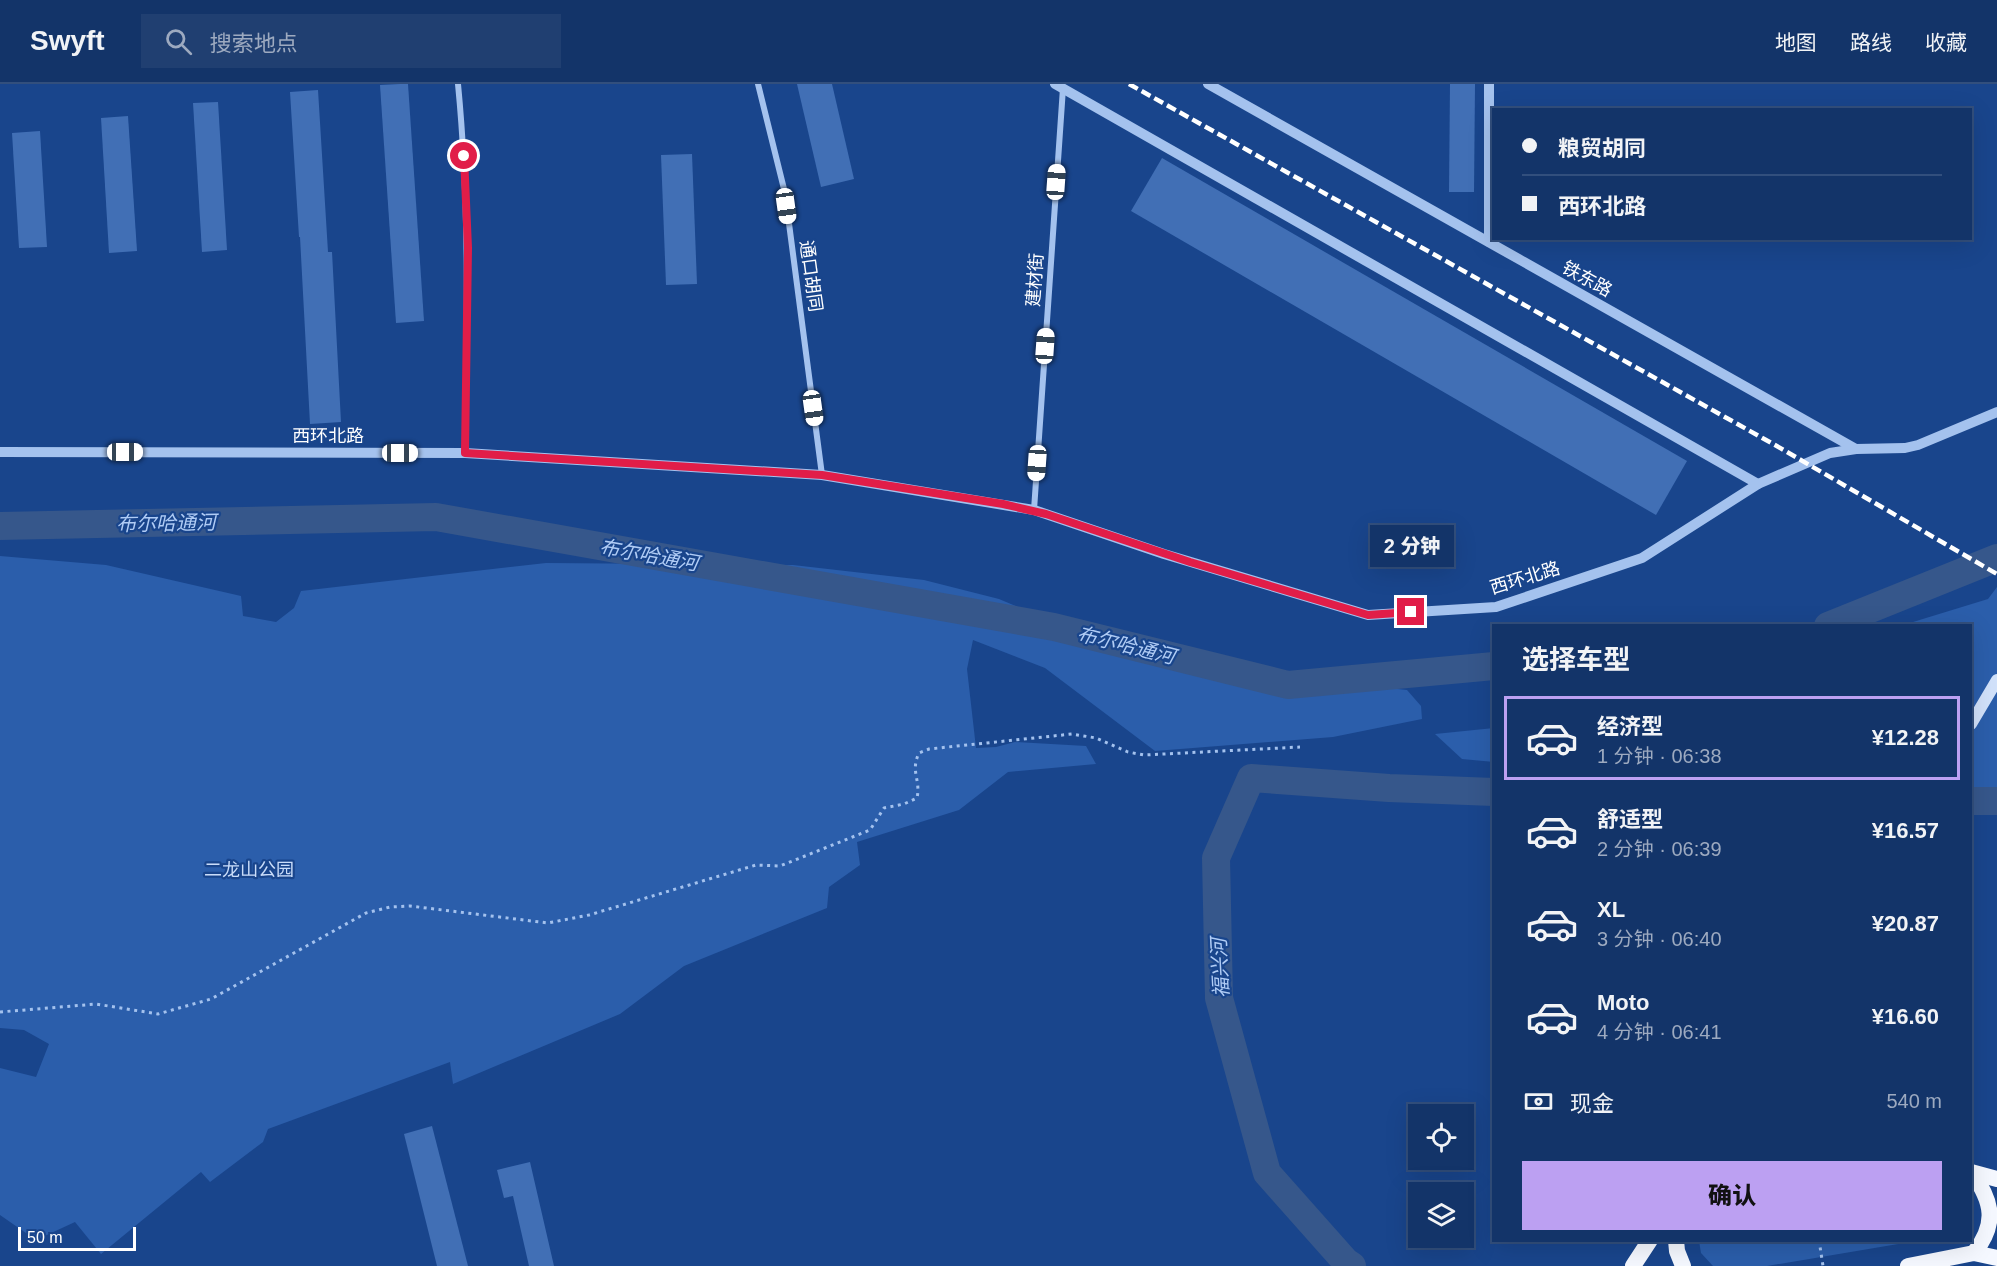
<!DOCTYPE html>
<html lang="zh">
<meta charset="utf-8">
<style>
body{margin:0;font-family:Arial,"Noto Sans SC",sans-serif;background:#203f71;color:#f1f3f6;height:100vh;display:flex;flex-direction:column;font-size:22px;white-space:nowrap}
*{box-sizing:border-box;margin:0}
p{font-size:20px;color:#9daac0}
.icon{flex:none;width:33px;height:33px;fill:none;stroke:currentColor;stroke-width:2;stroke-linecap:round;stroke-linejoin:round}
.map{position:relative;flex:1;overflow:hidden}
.details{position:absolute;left:1492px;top:540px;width:480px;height:618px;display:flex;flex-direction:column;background:#133469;border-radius:0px;box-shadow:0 6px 24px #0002,0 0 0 2px #324f7d}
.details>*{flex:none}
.hud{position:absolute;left:1492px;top:24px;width:480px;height:132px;border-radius:0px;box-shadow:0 6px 24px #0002,0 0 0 2px #324f7d;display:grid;align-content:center;height:132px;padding:0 30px;background:#133469}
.buttons{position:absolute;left:1408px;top:1020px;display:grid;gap:12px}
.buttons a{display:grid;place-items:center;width:66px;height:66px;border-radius:0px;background:#133469;box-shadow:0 6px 24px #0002,0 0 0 2px #324f7d;font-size:30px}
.scale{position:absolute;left:18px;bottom:15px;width:118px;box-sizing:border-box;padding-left:6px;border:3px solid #fff;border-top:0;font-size:16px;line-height:21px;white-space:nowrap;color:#fff;-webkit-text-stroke:4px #19458c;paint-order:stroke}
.end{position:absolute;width:27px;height:27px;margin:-14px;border:8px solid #e11d48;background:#fff;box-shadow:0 0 0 3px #fff}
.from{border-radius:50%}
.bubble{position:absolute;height:42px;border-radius:0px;background:#133469;box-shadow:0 6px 24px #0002,0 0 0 2px #324f7d;font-size:20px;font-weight:800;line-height:42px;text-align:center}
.car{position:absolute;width:18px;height:36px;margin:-18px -9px;border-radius:8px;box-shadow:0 0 4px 2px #0007;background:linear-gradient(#fff 24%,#345 0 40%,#fff 0 76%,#345 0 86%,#fff 0)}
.hud b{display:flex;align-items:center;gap:21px;height:57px;font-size:22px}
.hud b+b{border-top:2px solid #324f7d}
.hud i{width:15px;height:15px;background:#f1f3f6}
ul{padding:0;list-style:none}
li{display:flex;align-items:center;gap:18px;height:84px;margin:0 12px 9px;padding:0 18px;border:3px solid transparent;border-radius:0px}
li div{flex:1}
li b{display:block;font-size:22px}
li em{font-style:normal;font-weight:800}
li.selected{border-color:#bca0f2}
li>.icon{width:54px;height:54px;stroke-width:1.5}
h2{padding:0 30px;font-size:27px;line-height:72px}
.pay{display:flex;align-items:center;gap:15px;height:66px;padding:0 30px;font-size:22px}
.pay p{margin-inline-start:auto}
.primary-button{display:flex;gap:12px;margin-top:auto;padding:12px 30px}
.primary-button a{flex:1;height:69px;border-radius:0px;background:#bca0f2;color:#111;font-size:24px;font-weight:800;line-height:69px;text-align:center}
header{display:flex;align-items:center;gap:36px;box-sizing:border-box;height:84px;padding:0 30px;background:#133469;border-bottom:2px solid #324f7d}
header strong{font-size:28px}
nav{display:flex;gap:33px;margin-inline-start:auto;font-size:21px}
.search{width:420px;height:54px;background:#203f71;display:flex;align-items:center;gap:15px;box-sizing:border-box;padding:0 21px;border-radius:0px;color:#9daac0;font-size:22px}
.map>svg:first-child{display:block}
.green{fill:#2b5eab}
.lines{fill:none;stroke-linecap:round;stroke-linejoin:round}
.river{stroke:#36578b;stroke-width:28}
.building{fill:#416fb5}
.path{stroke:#a4c2ee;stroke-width:3;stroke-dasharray:3 4.5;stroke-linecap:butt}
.minor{stroke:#a4c2ee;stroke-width:6}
.tertiary{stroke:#a4c2ee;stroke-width:10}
.secondary{stroke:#d1e1fa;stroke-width:12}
.trunk{stroke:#f5f8ff;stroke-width:16}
.rail{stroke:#fff;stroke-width:4.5;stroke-dasharray:10 4.5;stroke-linecap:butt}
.route{stroke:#e11d48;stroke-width:8}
.labels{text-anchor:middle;stroke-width:4.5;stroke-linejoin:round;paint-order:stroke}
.street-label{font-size:18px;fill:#fff;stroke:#19458c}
.park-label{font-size:18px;fill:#caddfa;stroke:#19458c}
.water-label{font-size:20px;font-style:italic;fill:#b0ccf5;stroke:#19458c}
</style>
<header>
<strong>Swyft</strong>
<div class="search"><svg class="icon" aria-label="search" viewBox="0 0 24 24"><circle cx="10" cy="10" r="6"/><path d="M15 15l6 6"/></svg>搜索地点</div>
<nav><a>地图</a><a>路线</a><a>收藏</a></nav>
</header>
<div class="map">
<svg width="1997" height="1182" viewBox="0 0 1997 1182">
<rect width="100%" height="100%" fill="#19458c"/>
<g class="green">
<path d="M0 472 106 481 241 512 243 532 276 538 294 524 301 507 546 479 793 481 924 496 999 515 1147 578 1407 606 1421 622 1422 635 1333 653 1155 667 1045 584 973 556 967 585 976 664 996 663 1015 658 1086 662 1096 680 1008 688 959 726 857 758 860 781 829 803 827 824 684 882 620 930 453 1000 450 978 268 1045 263 1058 210 1098 201 1088 101 1170 75 1138 36 1156 0 1131V984L36 993 49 960 24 946 0 944Z"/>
<path d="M1997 503V712L1971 711V542H1900L1988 515Z"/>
<path d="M1494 644V678L1462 675 1435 650Z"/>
<path d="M1699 1157V1156L1916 1157 1767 1182H1713L1701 1169Z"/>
</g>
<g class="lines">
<g class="river">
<path d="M0 442 436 433 1054 543 1288 601 1494 582"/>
<path d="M1828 542 1997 474"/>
<path d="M1971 717H1997"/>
<path d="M1352 1182 1346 1178 1267 1089 1219 914 1216 774 1251 694 1389 704 1494 708"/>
</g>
</g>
<g class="building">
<path d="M400 0H408L424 237 396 239 380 1Z"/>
<path d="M797 0H832L854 95 821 103Z"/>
<path d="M1450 0H1475L1474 108H1449Z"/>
<path d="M318 6 328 168H332L341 338 310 340 300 153H299L290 8Z"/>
<path d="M218 18 227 166 202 168 193 19Z"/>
<path d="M128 32 137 167 109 169 101 34Z"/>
<path d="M40 47 47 163 19 164 12 49Z"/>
<path d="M692 70 697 200 666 201 661 71Z"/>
<path d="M1162 74 1687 377 1656 431 1131 127Z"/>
<path d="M432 1042 468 1182H437L404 1050Z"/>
<path d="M530 1078 554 1182H529L513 1112 504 1114 497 1086Z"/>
</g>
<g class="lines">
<g class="path">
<path d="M0 928 96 920 158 930 211 915 366 829 390 823 410 822 548 839 589 831 756 781 780 782 870 746 884 724 904 720 917 714C921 695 910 688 919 669L929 665 1072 650 1096 654 1128 668 1144 671 1300 663"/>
<path d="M1819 1156 1823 1182"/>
</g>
<g class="minor">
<path d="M458 0C470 123 467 246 465 369"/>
<path d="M758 0 785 109 822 391"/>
<path d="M1034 426 1063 4"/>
</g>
<g class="tertiary">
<path d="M1055 0 1758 400"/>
<path d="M1208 0 1856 365"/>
<path d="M1489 0V158"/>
<path d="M0 368 465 369 822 391 1034 426 1164 470 1368 531 1496 523 1642 474 1758 400 1830 369 1856 365 1905 364 1918 361 1997 328"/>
</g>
<path class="secondary" d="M1971 640 1997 596"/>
<g class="trunk">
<path d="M1971 1088 1997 1095"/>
<path d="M1972 1089C1993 1118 1997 1140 1974 1169"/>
<path d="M1676 1156 1677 1167 1683 1182"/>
<path d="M1633 1182 1650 1156"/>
<path d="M1908 1182 1974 1169 1997 1174"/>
</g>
<path class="rail" d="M1129 0 1775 361 1997 490"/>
</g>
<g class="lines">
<path class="route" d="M464 72 468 164 465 369 822 391 1003 420 1046 430 1190 478 1368 531 1411 528"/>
</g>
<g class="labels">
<g class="street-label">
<text transform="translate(811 192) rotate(82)" y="6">通口胡同</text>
<text transform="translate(1587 195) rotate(29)" y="6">铁东路</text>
<text transform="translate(1035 196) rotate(-86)" y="6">建材街</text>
<text x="328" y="358">西环北路</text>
<text transform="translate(1525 494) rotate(-17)" y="6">西环北路</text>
</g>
<g class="park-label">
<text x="249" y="792">二龙山公园</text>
</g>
<g class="water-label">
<text transform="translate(166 439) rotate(-1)" y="7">布尔哈通河</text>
<text transform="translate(649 471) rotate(10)" y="7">布尔哈通河</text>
<text transform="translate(1126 561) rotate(14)" y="7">布尔哈通河</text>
<text transform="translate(1220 884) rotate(-93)" y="7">福兴河</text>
</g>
</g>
</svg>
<div class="buttons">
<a><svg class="icon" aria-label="locate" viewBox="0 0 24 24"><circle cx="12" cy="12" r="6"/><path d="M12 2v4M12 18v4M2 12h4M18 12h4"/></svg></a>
<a><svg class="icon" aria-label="layers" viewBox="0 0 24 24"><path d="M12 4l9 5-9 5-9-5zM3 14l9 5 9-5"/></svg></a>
</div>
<div class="scale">50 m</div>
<i class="end from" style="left:464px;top:72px"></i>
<i class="end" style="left:1411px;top:528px"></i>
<div class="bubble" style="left:1370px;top:441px;width:84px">2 分钟</div>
<i class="car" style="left:1056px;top:98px;rotate:4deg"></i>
<i class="car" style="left:786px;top:122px;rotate:172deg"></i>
<i class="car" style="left:1045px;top:262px;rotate:4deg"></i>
<i class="car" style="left:813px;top:324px;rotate:172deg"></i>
<i class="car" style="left:125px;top:368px;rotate:90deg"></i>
<i class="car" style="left:400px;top:369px;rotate:90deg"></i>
<i class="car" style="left:1037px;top:379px;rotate:184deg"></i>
<div class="hud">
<b><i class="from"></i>粮贸胡同</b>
<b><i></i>西环北路</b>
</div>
<section class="details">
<h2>选择车型</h2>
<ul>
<li class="selected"><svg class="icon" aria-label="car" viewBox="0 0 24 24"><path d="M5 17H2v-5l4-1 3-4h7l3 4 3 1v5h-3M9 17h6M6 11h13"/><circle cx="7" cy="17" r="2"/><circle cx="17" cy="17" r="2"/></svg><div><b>经济型</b><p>1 分钟 · 06:38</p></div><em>¥12.28</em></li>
<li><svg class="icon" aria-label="car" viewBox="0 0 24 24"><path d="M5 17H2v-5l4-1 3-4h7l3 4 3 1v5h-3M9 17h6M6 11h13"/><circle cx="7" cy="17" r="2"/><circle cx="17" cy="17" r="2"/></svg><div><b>舒适型</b><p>2 分钟 · 06:39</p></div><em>¥16.57</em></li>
<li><svg class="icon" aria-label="car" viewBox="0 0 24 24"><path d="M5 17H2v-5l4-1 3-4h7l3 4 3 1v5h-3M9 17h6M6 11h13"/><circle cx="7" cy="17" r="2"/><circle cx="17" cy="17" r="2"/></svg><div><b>XL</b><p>3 分钟 · 06:40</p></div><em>¥20.87</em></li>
<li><svg class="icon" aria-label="car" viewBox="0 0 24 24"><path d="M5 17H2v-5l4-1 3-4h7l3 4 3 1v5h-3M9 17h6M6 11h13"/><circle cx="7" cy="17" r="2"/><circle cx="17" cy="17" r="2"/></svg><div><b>Moto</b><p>4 分钟 · 06:41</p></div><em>¥16.60</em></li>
</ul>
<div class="pay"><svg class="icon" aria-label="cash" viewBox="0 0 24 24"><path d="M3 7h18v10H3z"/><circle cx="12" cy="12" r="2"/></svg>现金<p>540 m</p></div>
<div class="primary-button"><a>确认</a></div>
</section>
</div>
